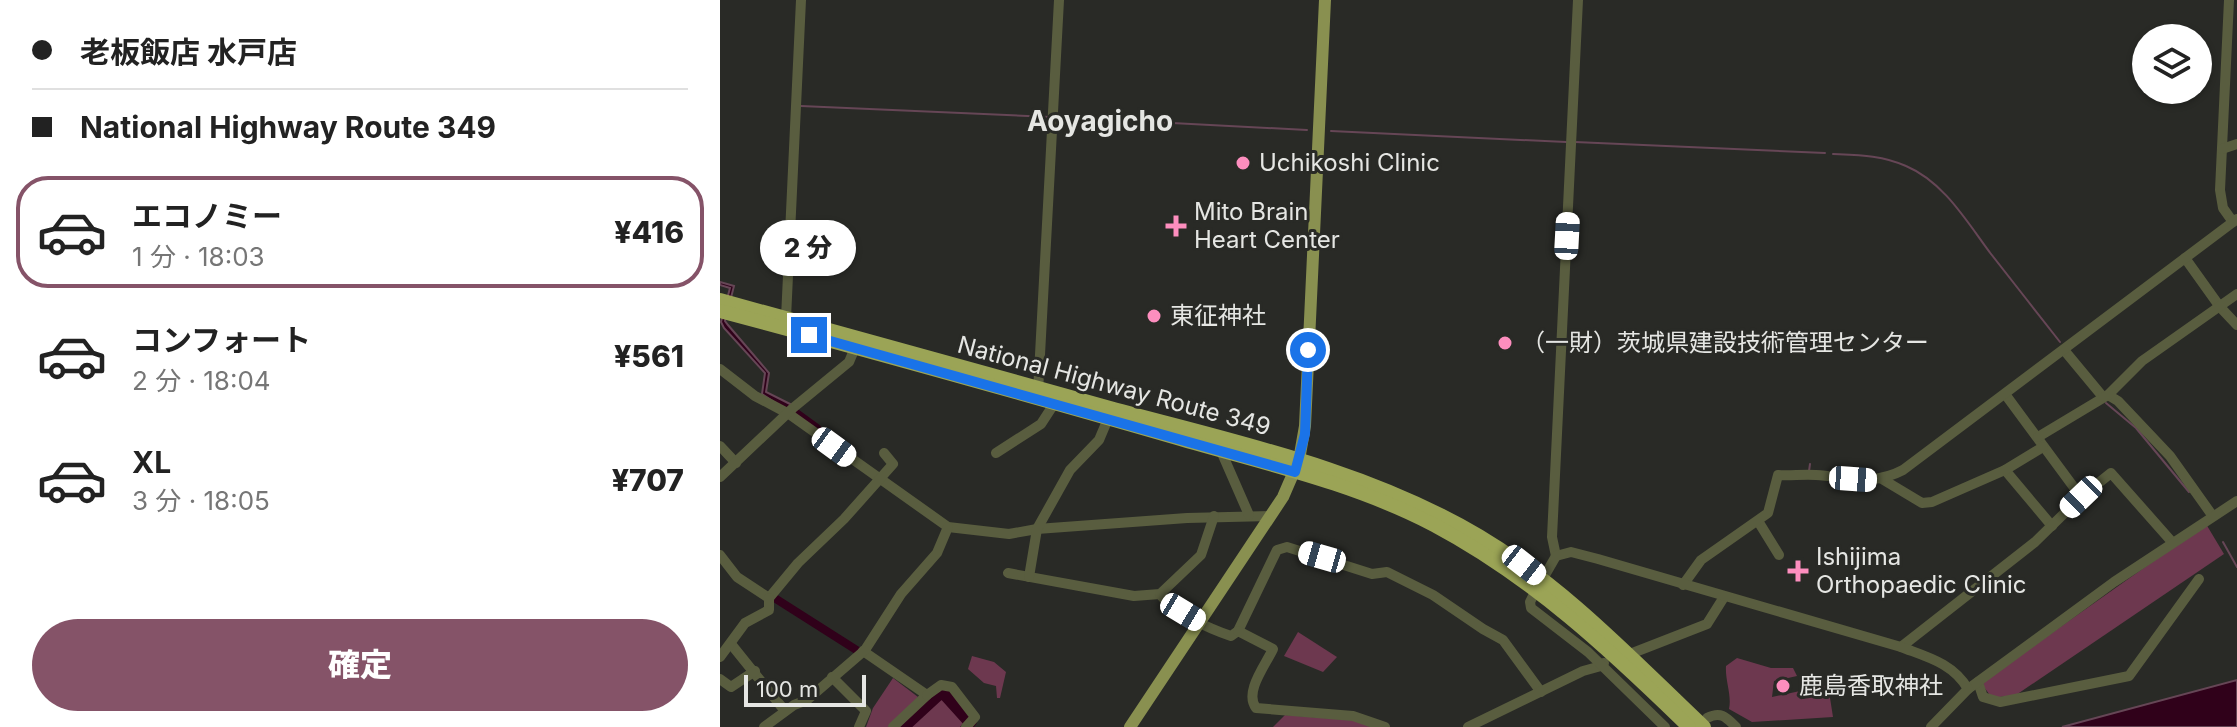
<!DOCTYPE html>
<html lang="ja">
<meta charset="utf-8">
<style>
body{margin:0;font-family:Inter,"Noto Sans JP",sans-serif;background:#f6f6f6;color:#222;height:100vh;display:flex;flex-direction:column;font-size:30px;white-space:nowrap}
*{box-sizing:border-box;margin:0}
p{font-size:26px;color:#767676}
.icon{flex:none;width:44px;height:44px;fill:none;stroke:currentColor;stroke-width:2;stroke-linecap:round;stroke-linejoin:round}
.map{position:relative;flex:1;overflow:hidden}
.sheet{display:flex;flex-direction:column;background:#fff;width:720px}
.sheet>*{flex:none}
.banner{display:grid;align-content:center;height:176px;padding:0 32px;background:#fff}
.tools{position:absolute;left:1412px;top:24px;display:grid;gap:16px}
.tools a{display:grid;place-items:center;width:80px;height:80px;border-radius:50%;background:#fff;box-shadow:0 2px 6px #0004;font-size:40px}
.scale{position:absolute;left:24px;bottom:20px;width:122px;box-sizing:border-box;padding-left:8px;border:4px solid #e5e6e3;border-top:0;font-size:22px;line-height:28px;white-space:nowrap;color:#e5e6e3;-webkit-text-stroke:6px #292a26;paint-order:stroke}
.end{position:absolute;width:36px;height:36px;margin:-18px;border:10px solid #1a73e8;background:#fff;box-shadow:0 0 0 4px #fff}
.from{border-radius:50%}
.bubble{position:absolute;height:56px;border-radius:28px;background:#fff;box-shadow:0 2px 6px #0004;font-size:26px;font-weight:800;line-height:56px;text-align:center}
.car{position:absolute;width:24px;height:48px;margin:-24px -12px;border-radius:10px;box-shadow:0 0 6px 2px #0007;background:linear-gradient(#fff 24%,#345 0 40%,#fff 0 76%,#345 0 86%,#fff 0)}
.banner b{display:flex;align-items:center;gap:28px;height:76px;font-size:30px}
.banner b+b{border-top:2px solid #e0e0e0}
.banner i{width:20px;height:20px;background:#222}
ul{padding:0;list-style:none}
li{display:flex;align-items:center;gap:24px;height:112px;margin:0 16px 12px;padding:0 16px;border:4px solid transparent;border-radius:32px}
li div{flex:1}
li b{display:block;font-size:30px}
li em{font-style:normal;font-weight:800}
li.on{border-color:#855368}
li>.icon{width:72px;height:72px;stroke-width:1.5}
.primary-button{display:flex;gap:16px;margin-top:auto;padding:16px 32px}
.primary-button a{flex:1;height:92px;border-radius:48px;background:#855368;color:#fff;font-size:32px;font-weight:800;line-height:92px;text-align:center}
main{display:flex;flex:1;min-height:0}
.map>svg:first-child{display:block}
.green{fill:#6d384f}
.water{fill:#30011a;stroke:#664656;stroke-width:2}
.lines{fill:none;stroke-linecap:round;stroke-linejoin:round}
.stream{stroke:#664656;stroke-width:2}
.canal{stroke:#30011a;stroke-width:8}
.river{stroke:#30011a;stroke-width:14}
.minor{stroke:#595d3f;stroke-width:10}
.major{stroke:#899050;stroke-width:12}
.highway{stroke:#9ba456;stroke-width:14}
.route{stroke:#1a73e8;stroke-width:10}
.poi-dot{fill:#fd8ebe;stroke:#292a26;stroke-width:3}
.labels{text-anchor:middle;stroke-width:6;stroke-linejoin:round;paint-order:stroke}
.poi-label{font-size:24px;fill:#e5e6e3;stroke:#292a26;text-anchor:start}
.street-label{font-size:24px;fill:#e5e6e3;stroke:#292a26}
.quarter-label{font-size:28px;font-weight:bold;fill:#e5e6e3;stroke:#292a26}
</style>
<main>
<section class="sheet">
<div class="banner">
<b><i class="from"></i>老板飯店 水戸店</b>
<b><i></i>National Highway Route 349</b>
</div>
<ul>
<li class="on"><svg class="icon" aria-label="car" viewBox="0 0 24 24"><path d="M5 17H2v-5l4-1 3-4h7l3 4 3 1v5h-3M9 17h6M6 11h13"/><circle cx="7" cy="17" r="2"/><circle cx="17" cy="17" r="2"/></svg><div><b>エコノミー</b><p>1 分 · 18:03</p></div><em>¥416</em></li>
<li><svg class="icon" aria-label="car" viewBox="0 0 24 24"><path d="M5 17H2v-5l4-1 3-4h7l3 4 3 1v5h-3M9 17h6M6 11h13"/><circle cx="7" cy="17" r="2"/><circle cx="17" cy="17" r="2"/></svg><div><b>コンフォート</b><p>2 分 · 18:04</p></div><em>¥561</em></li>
<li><svg class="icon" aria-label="car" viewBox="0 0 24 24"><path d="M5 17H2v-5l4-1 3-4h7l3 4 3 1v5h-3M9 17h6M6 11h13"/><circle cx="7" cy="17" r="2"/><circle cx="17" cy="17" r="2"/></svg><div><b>XL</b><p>3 分 · 18:05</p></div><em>¥707</em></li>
</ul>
<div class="primary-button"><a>確定</a></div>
</section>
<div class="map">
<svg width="1517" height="727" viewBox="0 0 1517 727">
<rect width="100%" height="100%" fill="#292a26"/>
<g class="green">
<path d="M1486 524 1504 554 1296 695 1272 698 1261 683Z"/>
<path d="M578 632 617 657 603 672 564 656Z"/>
<path d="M252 656 274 662 286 672 280 698H277L276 686 264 683 248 669Z"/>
<path d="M1017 658 1051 668H1073L1077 676 1054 681 1052 697 1108 685 1113 717 1032 722 1009 709C1012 695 1005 681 1006 666Z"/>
<path d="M173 678 198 697 168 727H146L153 708Z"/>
<path d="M222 697 244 722 240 727H187Z"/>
<path d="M565 715 643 721 650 727H553Z"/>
</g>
<g class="water">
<path d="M0 282 14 286 5 321 8 325 49 373 46 392 72 405 68 411 42 394 45 373 4 328 1 322 10 288 0 285Z"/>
<path d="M1517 680V727H1342Z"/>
</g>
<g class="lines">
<g class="stream">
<path d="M81 106 330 117"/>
<path d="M338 117 587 130"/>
<path d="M611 131 846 142"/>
<path d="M855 142 1105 153"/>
<path d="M1113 154C1138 155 1162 155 1186 166 1224 182 1247 222 1271 254 1294 283 1317 313 1340 342"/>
<path d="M1386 403 1416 428 1469 492"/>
<path d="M1089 471 1090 464"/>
<path d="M1503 542 1517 567"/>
</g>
<g class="canal">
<path d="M75 412 97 428"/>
<path d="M53 597 138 651"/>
</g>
<path class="river" d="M182 727 222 690 250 721"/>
<g class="minor">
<path d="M1509 0 1500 190 1503 208 1513 222"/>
<path d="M1502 149 1517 144"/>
<path d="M1465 258 1500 307 1517 325"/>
<path d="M66 318 81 0"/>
<path d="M1344 350 1383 397"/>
<path d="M0 369 35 396 69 414 228 527 289 534 317 529 467 518 551 516"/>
<path d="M318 392 339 0"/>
<path d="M1285 394 1361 497"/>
<path d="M1388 395 1398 401 1450 456 1492 515"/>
<path d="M1318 437 1388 395 1422 361 1517 294"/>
<path d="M0 446 16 463"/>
<path d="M501 451 529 515"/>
<path d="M276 453 321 424 334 404"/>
<path d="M1285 470 1332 526"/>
<path d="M0 477 73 408 129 362 137 343"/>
<path d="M1162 479 1202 503 1212 502 1285 470 1323 447"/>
<path d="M1038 521 1059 555"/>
<path d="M0 555 17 577 49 598 78 563 124 519 173 464 164 453"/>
<path d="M836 556 832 537 858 0"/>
<path d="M288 573 414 596 440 594 481 555 494 516"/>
<path d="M309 577 317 529 350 470 379 440 390 414"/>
<path d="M963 585 981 560 1048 513 1058 475C1070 476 1083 474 1096 475 1128 477 1153 486 1183 470L1517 219"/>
<path d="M440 594C452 612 490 629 511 636L518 631 557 550 567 547 652 574 667 572 713 595 763 629 783 640 821 692"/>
<path d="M518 631 553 649C545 666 524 692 536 708L633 716 665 727"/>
<path d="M11 644 65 711"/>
<path d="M1181 647 1315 542 1361 497 1391 473 1452 542"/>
<path d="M143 651 207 695 173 727"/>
<path d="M910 654 987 624 1004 597"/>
<path d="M0 657 25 623 49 610V598"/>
<path d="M112 677 146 711 139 727"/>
<path d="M0 679 11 687 35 671"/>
<path d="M1258 682 1263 697 1280 702 1409 676 1479 579"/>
<path d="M1248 689 1394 582 1517 501"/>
<path d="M207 695 221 685 232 687 255 717 246 727"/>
<path d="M987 718C1001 711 1006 717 1016 727"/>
<path d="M44 727 74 705 87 700 145 650 181 594 217 553 228 527"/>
<path d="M748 727 863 671 881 666 884 663"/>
<path d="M945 727 868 652 811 608 810 602 813 596 836 556 851 552 878 559 1181 647C1207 657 1233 663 1248 689L1211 727"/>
</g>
<path class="major" d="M410 727 563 497 579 460 585 426 605 0"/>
<g class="highway">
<path d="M0 300C130 335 260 372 390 408 515 442 646 469 759 536 845 587 912 659 984 727"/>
<path d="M0 311C150 351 300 393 450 436 538 462 632 482 714 525 812 577 890 650 969 727"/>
</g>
</g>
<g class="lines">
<path class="route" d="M89 335 575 472 585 434 588 350"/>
</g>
<g class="poi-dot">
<circle cx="523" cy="163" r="8"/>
<path d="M452 214h8v8h8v8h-8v8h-8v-8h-8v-8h8z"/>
<circle cx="434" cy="316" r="8"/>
<circle cx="785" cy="343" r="8"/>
<path d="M1074 559h8v8h8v8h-8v8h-8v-8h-8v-8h8z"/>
<circle cx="1063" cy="686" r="8"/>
</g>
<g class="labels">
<g class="poi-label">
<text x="539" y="171">Uchikoshi Clinic</text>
<text x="474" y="220">Mito Brain<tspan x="474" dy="28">Heart Center</tspan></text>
<text x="450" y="324">東征神社</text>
<text x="801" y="351">（一財）茨城県建設技術管理センター</text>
<text x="1096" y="565">Ishijima<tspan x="1096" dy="28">Orthopaedic Clinic</tspan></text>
<text x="1079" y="694">鹿島香取神社</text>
</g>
<g class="street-label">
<text transform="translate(394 386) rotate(15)" y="8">National Highway Route 349</text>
</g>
<g class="quarter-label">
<text x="380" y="131">Aoyagicho</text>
</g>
</g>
</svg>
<div class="tools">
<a><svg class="icon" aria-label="layers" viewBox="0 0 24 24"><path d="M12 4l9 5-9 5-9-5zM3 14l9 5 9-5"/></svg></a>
</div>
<div class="scale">100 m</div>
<i class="end from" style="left:588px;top:350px"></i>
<i class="end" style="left:89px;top:335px"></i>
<div class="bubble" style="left:40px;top:220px;width:96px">2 分</div>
<i class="car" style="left:847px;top:236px;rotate:3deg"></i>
<i class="car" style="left:114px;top:447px;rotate:126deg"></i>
<i class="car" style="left:1133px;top:479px;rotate:94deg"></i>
<i class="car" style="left:1361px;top:497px;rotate:226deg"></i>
<i class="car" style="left:602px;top:557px;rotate:286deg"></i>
<i class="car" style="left:804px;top:565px;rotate:128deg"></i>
<i class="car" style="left:463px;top:612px;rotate:121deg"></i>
</div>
</main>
